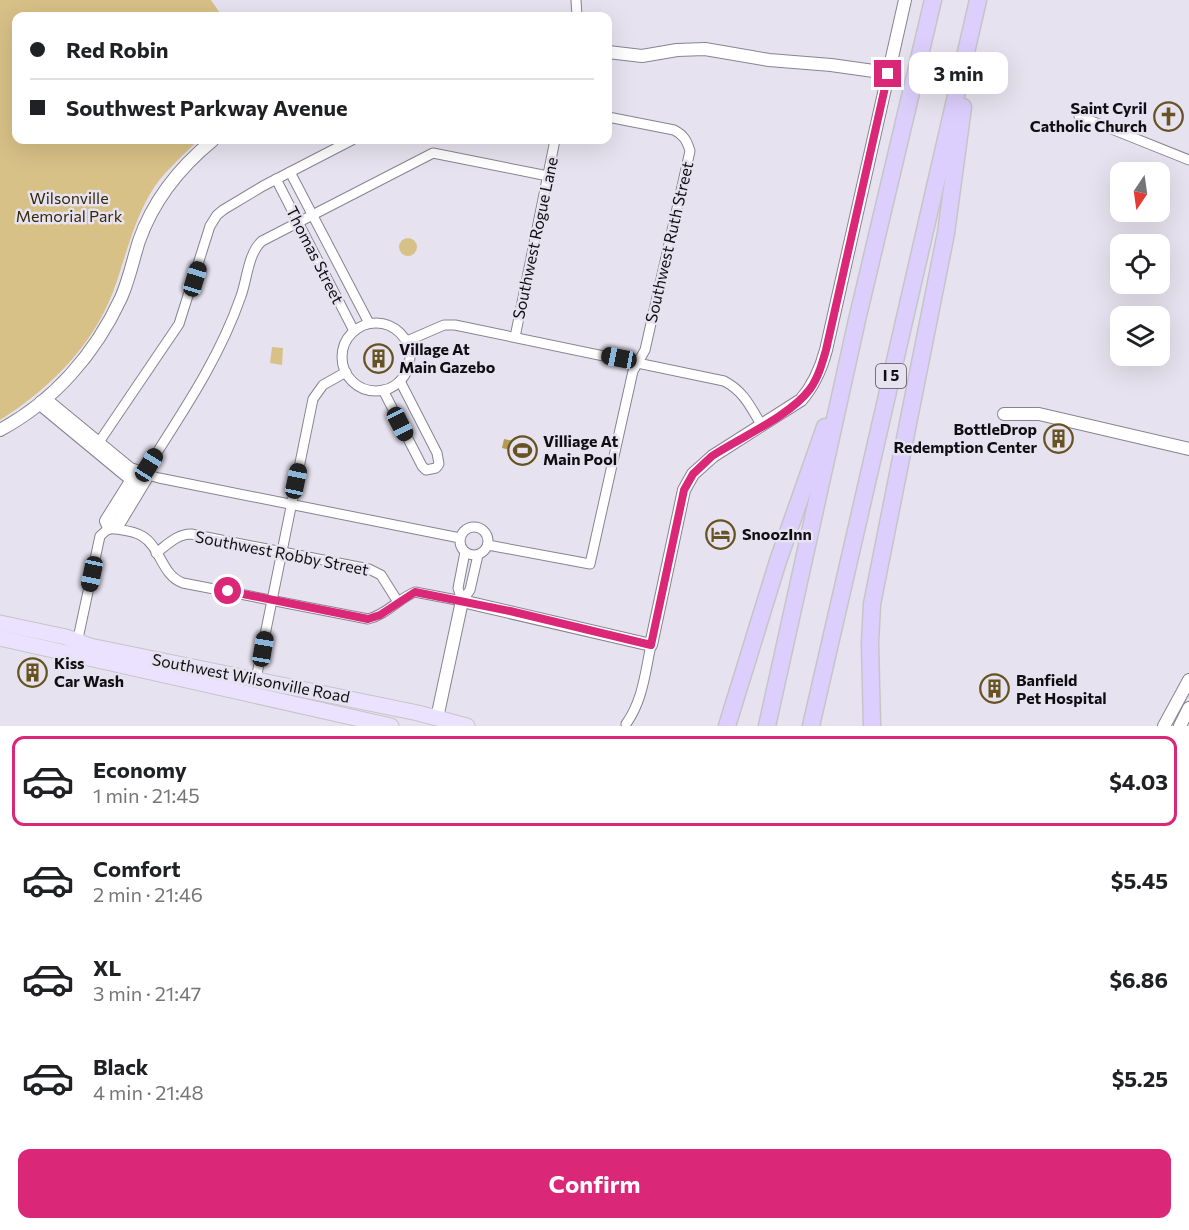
<!DOCTYPE html>
<meta charset="utf-8">
<style>
body{margin:0;font-family:Commissioner,sans-serif;background:#f6f6f6;color:#202124;height:100vh;display:flex;flex-direction:column;font-size:22px;white-space:nowrap}
*{box-sizing:border-box;margin:0}
p{font-size:20px;color:#757577}
.icon{flex:none;width:33px;height:33px;fill:none;stroke:currentColor;stroke-width:2;stroke-linecap:round;stroke-linejoin:round}
.map{position:relative;height:726px;overflow:hidden}
.side{display:flex;flex-direction:column;background:#fff;flex:1}
.side>*{flex:none}
.hud{position:absolute;left:12px;top:12px;width:600px;height:132px;border-radius:12px;box-shadow:0 6px 24px #0002;display:grid;align-content:center;height:132px;padding:0 18px;background:#fff}
.needle{width:39px;rotate:193deg}
.fabs{position:absolute;left:1110px;top:162px;display:grid;gap:12px}
.fabs a{display:grid;place-items:center;width:60px;height:60px;border-radius:12px;background:#fff;box-shadow:0 6px 24px #0002;font-size:30px}
.end{position:absolute;width:27px;height:27px;margin:-14px;border:8px solid #db2777;background:#fff;box-shadow:0 0 0 3px #fff}
.from{border-radius:50%}
.bubble{position:absolute;height:42px;border-radius:12px;background:#fff;box-shadow:0 6px 24px #0002;font-size:20px;font-weight:700;line-height:42px;text-align:center}
.car{position:absolute;width:18px;height:36px;margin:-18px -9px;border-radius:8px;box-shadow:0 0 4px 2px #0007;background:linear-gradient(#222 24%,#8ab4d8 0 40%,#222 0 76%,#8ab4d8 0 86%,#222 0)}
.hud b{display:flex;align-items:center;gap:21px;height:57px;font-size:22px}
.hud b+b{border-top:2px solid #e0e0e0}
.hud i{width:15px;height:15px;background:#202124}
ul{padding:10px 0 0;list-style:none}
li{display:flex;align-items:center;gap:18px;height:90px;margin:0 12px 9px;padding:0 6px;border:3px solid transparent;border-radius:12px}
li div{flex:1}
li b{display:block;font-size:22px}
li em{font-style:normal;font-weight:700}
li.active{border-color:#db2777}
li>.icon{width:54px;height:54px;stroke-width:1.5}
.button{display:flex;gap:12px;margin-top:auto;padding:12px 18px}
.button a{flex:1;height:69px;border-radius:12px;background:#db2777;color:#fff;font-size:24px;font-weight:700;line-height:69px;text-align:center}
.map>svg:first-child{display:block}
.green{fill:#d8c187}
.water{fill:#b59a52}
.lines{fill:none;stroke-linecap:round;stroke-linejoin:round}
.minor-casing{stroke:#878490;stroke-width:11}
.tertiary-casing{stroke:#878490;stroke-width:14}
.primary-casing{stroke:#c6c5c6;stroke-width:17}
.motorway-casing{stroke:#c6c5c6;stroke-width:19}
.minor{stroke:#fff;stroke-width:9}
.tertiary{stroke:#fff;stroke-width:12}
.primary{stroke:#eae2fe;stroke-width:15}
.motorway{stroke:#dccffd;stroke-width:16}
.route{stroke:#db2777;stroke-width:8}
.labels{text-anchor:middle;stroke-width:5;stroke-linejoin:round;paint-order:stroke}
.shield{fill:#e6e2ef;stroke:#504e55;stroke-width:1.5}
.shield-label{font-size:15px;font-weight:bold;fill:#100e13}
.poi-label{font-size:16px;font-weight:bold;fill:#100e13;stroke:#e6e2ef;text-anchor:start}
.park-label{font-size:16px;fill:#352908;stroke:#e6e2ef}
.street-label{font-size:16px;fill:#100e13;stroke:#e6e2ef}
</style>
<div class="map">
<svg width="1189" height="726" viewBox="0 0 1189 726">
<rect width="100%" height="100%" fill="#e6e2ef"/>
<g class="green">
<path d="M0 0H211L222 16H16V140H198C182 157 161 174 150 194 132 225 125 260 113 292 92 347 48 390 0 420Z"/>
<circle cx="408" cy="247" r="9"/>
<path d="M272 347 283 348 282 365 270 363Z"/>
</g>
<path class="water" d="M504 439 535 445 532 463 516 460 518 452 502 448Z"/>
<g class="lines">
<defs>
<g id="minor">
<path d="M576 0 577 16"/>
<path d="M1079 116 1189 160"/>
<path d="M290 172 369 323"/>
<path d="M276 179 354 331"/>
<circle cx="376" cy="357" r="34"/>
<path d="M515 337 555 140"/>
<path d="M407 341 444 325H455L724 381C744 391 751 408 762 426"/>
<path d="M383 390 422 466 426 470 436 468 439 464 437 453 400 381"/>
<path d="M95 448 179 324 210 226 217 215 223 210 263 186 352 140"/>
<circle cx="474" cy="541" r="14"/>
<path d="M460 538 159 478 148 475 149 465C184 410 220 357 241 296 247 280 248 253 262 241L433 153 548 176"/>
<path d="M488 545 590 564 633 371 645 350 690 151C687 141 684 135 674 130L608 117"/>
<path d="M156 553C167 545 177 534 191 534L369 569 381 575 398 602"/>
<path d="M462 601 458 588 465 552"/>
<path d="M462 601 470 590 478 555"/>
<path d="M77 643 100 536 109 528C119 530 133 530 142 536 161 547 161 575 183 583L368 619C386 615 398 599 415 592L462 601"/>
<path d="M256 679 313 399 323 385 346 372"/>
<path d="M626 724C643 700 645 673 651 645"/>
</g>
<g id="tertiary">
<path d="M608 52 642 56 677 50 705 49 769 60 831 65 888 73"/>
<path d="M41 402 51 404 130 469 148 475 119 523 109 528 106 521 133 478 126 475 45 408Z"/>
<path d="M1004 414H1039L1189 449"/>
<path d="M0 430C54 401 95 354 121 298 129 280 133 260 139 241 153 201 180 167 213 140"/>
<path d="M437 718 462 601 651 645 684 490 693 474 713 456 801 400C814 385 821 369 826 350L905 0"/>
<path d="M1164 726 1189 680"/>
<path d="M1180 726 1189 708"/>
</g>
<g id="primary">
<path d="M0 623 66 637 90 646 418 713 467 726"/>
<path d="M0 638 391 726"/>
</g>
<g id="motorway">
<path d="M727 726 778 561 825 427"/>
<path d="M767 726 857 320 933 0"/>
<path d="M811 726 978 0"/>
<path d="M872 726 870 643 872 604 946 233 963 107"/>
</g>
</defs>
<use href="#minor" class="minor-casing"/>
<use href="#tertiary" class="tertiary-casing"/>
<use href="#primary" class="primary-casing"/>
<use href="#motorway" class="motorway-casing"/>
<use href="#minor" class="minor"/>
<use href="#tertiary" class="tertiary"/>
<use href="#primary" class="primary"/>
<use href="#motorway" class="motorway"/>
</g>
<g class="lines">
<path class="route" d="M228 591 368 619 380 615 415 592 510 611 651 645 684 490 693 474 712 456C741 437 790 416 810 389 818 378 822 364 826 350L888 74"/>
</g>
<defs>
<symbol id="church-ring" viewBox="-11 -11 22 22"><circle r="9.5" fill="#e6e2ef" stroke="#665321" stroke-width="1.5"/><path d="M-1.2-6h2.4v3.5h3.3v2.4h-3.3V6h-2.4V-.1h-3.3v-2.4h3.3Z" fill="#665321"/></symbol>
<symbol id="building-ring" viewBox="-11 -11 22 22"><circle r="9.5" fill="#e6e2ef" stroke="#665321" stroke-width="1.5"/><path d="M-4-6H4V6H1V3H-1V6H-4ZM-2.5-4.3h1.7v1.8h-1.7ZM.8-4.3h1.7v1.8H.8ZM-2.5-1h1.7V.8h-1.7ZM.8-1h1.7V.8H.8Z" fill="#665321"/></symbol>
<symbol id="stadium-ring" viewBox="-11 -11 22 22"><circle r="9.5" fill="#e6e2ef" stroke="#665321" stroke-width="1.5"/><path d="M0-5a6.5 5 0 1 0 0 10a6.5 5 0 1 0 0-10ZM-3.5-1.8h7v3.6h-7Z" fill="#665321"/></symbol>
<symbol id="hotel-ring" viewBox="-11 -11 22 22"><circle r="9.5" fill="#e6e2ef" stroke="#665321" stroke-width="1.5"/><path d="M-6-4.5h1.5V1H6V5H4.5V3h-9V5H-6ZM-4 0a1.8 1.8 0 1 1 3.6 0ZM.5 0V-2.5h3Q6-2.5 6 0Z" fill="#665321"/></symbol>
</defs>
<g fill-rule="evenodd">
<use href="#church-ring" x="1152" y="100" width="33" height="33"/>
<use href="#building-ring" x="362" y="342" width="33" height="33"/>
<use href="#building-ring" x="1042" y="422" width="33" height="33"/>
<use href="#stadium-ring" x="506" y="434" width="33" height="33"/>
<use href="#hotel-ring" x="704" y="518" width="33" height="33"/>
<use href="#building-ring" x="16" y="656" width="33" height="33"/>
<use href="#building-ring" x="978" y="672" width="33" height="33"/>
</g>
<g class="labels">
<rect class="shield" x="876" y="364" width="30" height="24" rx="4.5"/>
<g class="shield-label">
<text x="891" y="381">I 5</text>
</g>
<g class="poi-label">
<text x="1147" y="114" text-anchor="end">Saint Cyril<tspan x="1147" dy="18">Catholic Church</tspan></text>
<text x="399" y="355">Village At<tspan x="399" dy="18">Main Gazebo</tspan></text>
<text x="1037" y="435" text-anchor="end">BottleDrop<tspan x="1037" dy="18">Redemption Center</tspan></text>
<text x="543" y="447">Villiage At<tspan x="543" dy="18">Main Pool</tspan></text>
<text x="742" y="540">SnoozInn</text>
<text x="54" y="669">Kiss<tspan x="54" dy="18">Car Wash</tspan></text>
<text x="1016" y="686">Banfield<tspan x="1016" dy="18">Pet Hospital</tspan></text>
</g>
<g class="park-label">
<text x="69" y="204">Wilsonville<tspan x="69" dy="18">Memorial Park</tspan></text>
</g>
<g class="street-label">
<text transform="translate(535 238) rotate(-78)" y="6">Southwest Rogue Lane</text>
<text transform="translate(669 242) rotate(-77)" y="6">Southwest Ruth Street</text>
<text transform="translate(315 255) rotate(63)" y="6">Thomas Street</text>
<text transform="translate(282 553) rotate(11)" y="6">Southwest Robby Street</text>
<text transform="translate(251 678) rotate(11)" y="6">Southwest Wilsonville Road</text>
</g>
</g>
</svg>
<div class="fabs">
<a><svg class="needle" viewBox="-14 -14 28 28"><path d="M0-13l5 13h-10z" fill="#e53935"/><path d="M0 13l5-13h-10z" fill="#757577"/></svg></a>
<a><svg class="icon" aria-label="locate" viewBox="0 0 24 24"><circle cx="12" cy="12" r="6"/><path d="M12 2v4M12 18v4M2 12h4M18 12h4"/></svg></a>
<a><svg class="icon" aria-label="layers" viewBox="0 0 24 24"><path d="M12 4l9 5-9 5-9-5zM3 14l9 5 9-5"/></svg></a>
</div>
<i class="end from" style="left:228px;top:591px"></i>
<i class="end" style="left:888px;top:74px"></i>
<div class="bubble" style="left:909px;top:52px;width:99px">3 min</div>
<i class="car" style="left:195px;top:279px;rotate:17deg"></i>
<i class="car" style="left:619px;top:358px;rotate:281deg"></i>
<i class="car" style="left:400px;top:424px;rotate:153deg"></i>
<i class="car" style="left:149px;top:465px;rotate:32deg"></i>
<i class="car" style="left:296px;top:481px;rotate:12deg"></i>
<i class="car" style="left:92px;top:574px;rotate:192deg"></i>
<i class="car" style="left:263px;top:649px;rotate:10deg"></i>
<div class="hud">
<b><i class="from"></i>Red Robin</b>
<b><i></i>Southwest Parkway Avenue</b>
</div>
</div>
<section class="side">
<ul>
<li class="active"><svg class="icon" aria-label="car" viewBox="0 0 24 24"><path d="M5 17H2v-5l4-1 3-4h7l3 4 3 1v5h-3M9 17h6M6 11h13"/><circle cx="7" cy="17" r="2"/><circle cx="17" cy="17" r="2"/></svg><div><b>Economy</b><p>1 min · 21:45</p></div><em>$4.03</em></li>
<li><svg class="icon" aria-label="car" viewBox="0 0 24 24"><path d="M5 17H2v-5l4-1 3-4h7l3 4 3 1v5h-3M9 17h6M6 11h13"/><circle cx="7" cy="17" r="2"/><circle cx="17" cy="17" r="2"/></svg><div><b>Comfort</b><p>2 min · 21:46</p></div><em>$5.45</em></li>
<li><svg class="icon" aria-label="car" viewBox="0 0 24 24"><path d="M5 17H2v-5l4-1 3-4h7l3 4 3 1v5h-3M9 17h6M6 11h13"/><circle cx="7" cy="17" r="2"/><circle cx="17" cy="17" r="2"/></svg><div><b>XL</b><p>3 min · 21:47</p></div><em>$6.86</em></li>
<li><svg class="icon" aria-label="car" viewBox="0 0 24 24"><path d="M5 17H2v-5l4-1 3-4h7l3 4 3 1v5h-3M9 17h6M6 11h13"/><circle cx="7" cy="17" r="2"/><circle cx="17" cy="17" r="2"/></svg><div><b>Black</b><p>4 min · 21:48</p></div><em>$5.25</em></li>
</ul>
<div class="button"><a>Confirm</a></div>
</section>
